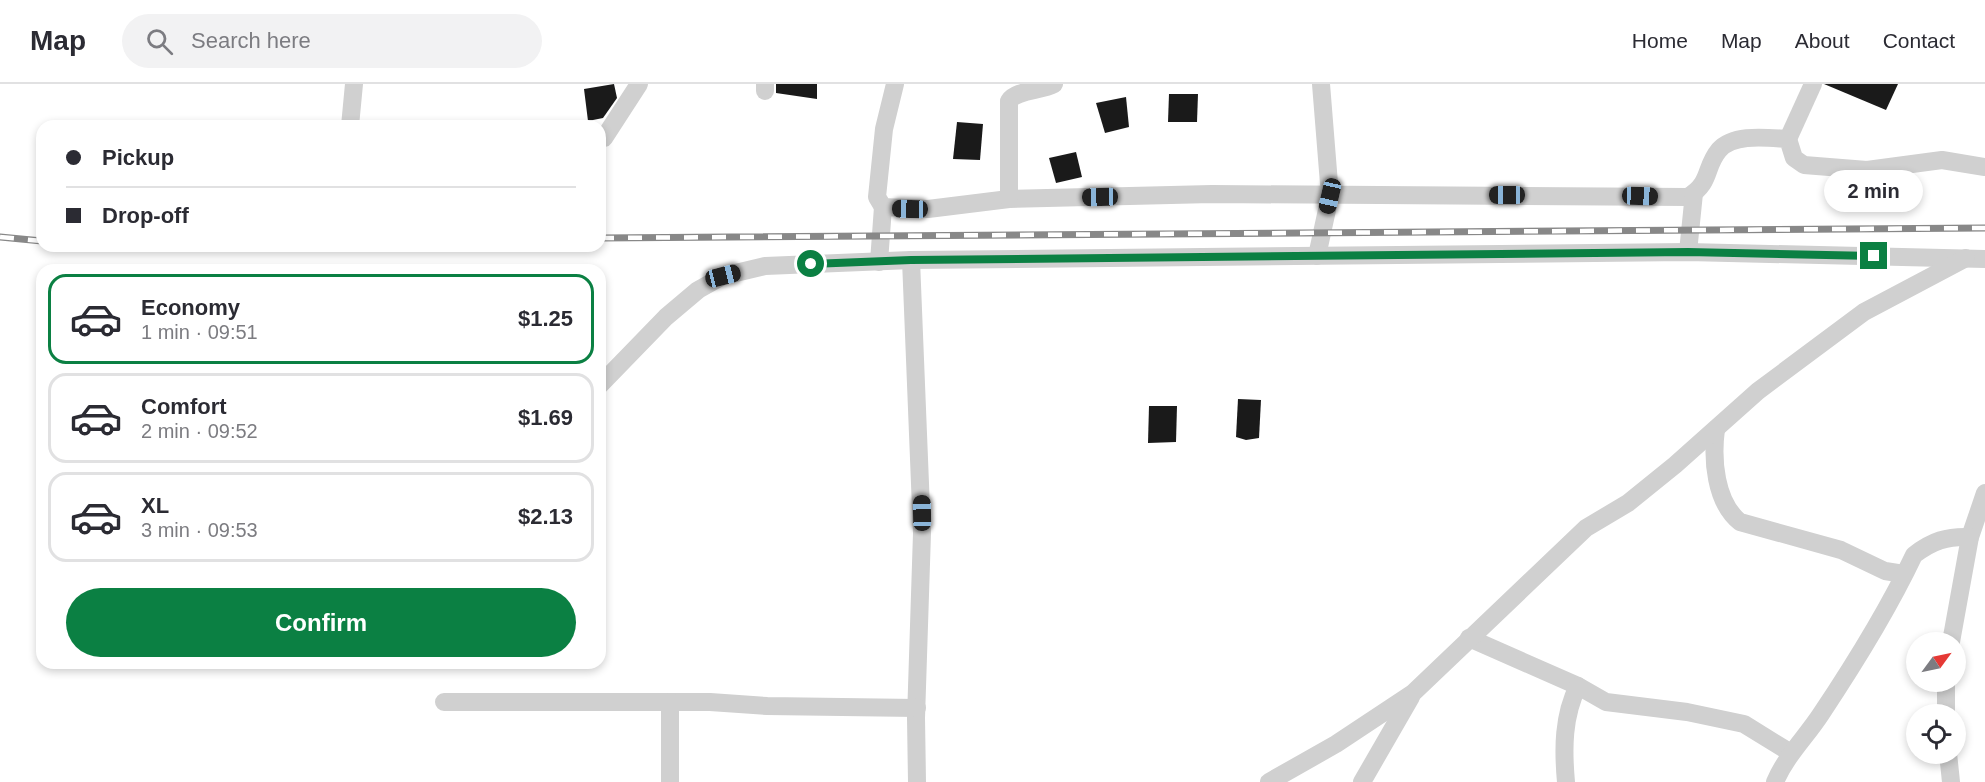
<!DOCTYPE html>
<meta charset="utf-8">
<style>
body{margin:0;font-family:Helvetica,sans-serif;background:#f2f2f3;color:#2b2b33;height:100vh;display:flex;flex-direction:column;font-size:22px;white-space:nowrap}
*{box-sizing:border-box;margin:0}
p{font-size:20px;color:#7c7c81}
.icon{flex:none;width:33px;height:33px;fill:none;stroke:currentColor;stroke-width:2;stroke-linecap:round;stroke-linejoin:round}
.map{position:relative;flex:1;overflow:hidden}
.drawer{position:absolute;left:36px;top:180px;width:570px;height:405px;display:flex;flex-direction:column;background:#fff;border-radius:18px;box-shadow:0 3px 9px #0003}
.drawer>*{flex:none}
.guide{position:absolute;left:36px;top:36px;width:570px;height:132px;border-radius:18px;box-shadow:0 3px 9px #0003;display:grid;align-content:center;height:132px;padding:0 30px;background:#fff}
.needle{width:39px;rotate:57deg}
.buttons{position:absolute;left:1906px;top:548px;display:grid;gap:12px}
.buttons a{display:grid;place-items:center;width:60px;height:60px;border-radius:50%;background:#fff;box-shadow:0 3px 9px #0003;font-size:30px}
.end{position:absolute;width:27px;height:27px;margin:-14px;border:8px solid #0b8043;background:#fff;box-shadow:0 0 0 3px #fff}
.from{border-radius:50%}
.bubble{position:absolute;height:42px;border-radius:21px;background:#fff;box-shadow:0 3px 9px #0003;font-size:20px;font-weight:700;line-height:42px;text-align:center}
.car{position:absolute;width:18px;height:36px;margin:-18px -9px;border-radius:8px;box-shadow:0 0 4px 2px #0007;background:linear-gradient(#222 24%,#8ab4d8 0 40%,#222 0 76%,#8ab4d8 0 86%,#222 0)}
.guide b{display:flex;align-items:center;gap:21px;height:57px;font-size:22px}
.guide b+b{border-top:2px solid #e1e1e2}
.guide i{width:15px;height:15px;background:#2b2b33}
ul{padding:10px 0 0;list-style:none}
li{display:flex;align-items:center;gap:18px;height:90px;margin:0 12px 9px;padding:0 18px;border:3px solid #e1e1e2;border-radius:18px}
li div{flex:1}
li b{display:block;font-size:22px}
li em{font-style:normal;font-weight:700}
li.on{border-color:#0b8043}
li>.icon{width:54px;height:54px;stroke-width:1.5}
.primary-button{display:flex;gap:12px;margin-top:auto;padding:12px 30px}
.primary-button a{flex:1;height:69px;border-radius:36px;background:#0b8043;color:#fff;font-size:24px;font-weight:700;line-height:69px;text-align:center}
header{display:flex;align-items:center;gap:36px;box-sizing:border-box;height:84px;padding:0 30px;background:#fff;border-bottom:2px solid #e1e1e2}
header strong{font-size:28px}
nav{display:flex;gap:33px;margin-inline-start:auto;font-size:21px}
.search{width:420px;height:54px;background:#f2f2f3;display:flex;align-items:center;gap:15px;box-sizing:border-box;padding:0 21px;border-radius:33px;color:#7c7c81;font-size:22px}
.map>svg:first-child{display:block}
.building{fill:#1a1a1a}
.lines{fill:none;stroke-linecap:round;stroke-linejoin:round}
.minor{stroke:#d0d0d0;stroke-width:18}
.rail-casing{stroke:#888;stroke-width:7}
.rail{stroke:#fff;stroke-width:4.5;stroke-dasharray:14;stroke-linecap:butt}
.route{stroke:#0b8043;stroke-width:8}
</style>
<header>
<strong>Map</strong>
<div class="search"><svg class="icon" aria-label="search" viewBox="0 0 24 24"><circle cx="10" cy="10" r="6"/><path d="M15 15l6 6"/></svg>Search here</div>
<nav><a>Home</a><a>Map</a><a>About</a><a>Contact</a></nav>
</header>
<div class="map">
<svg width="1985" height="698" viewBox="0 0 1985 698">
<rect width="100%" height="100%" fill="#fff"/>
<g class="building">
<path d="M614 0 617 14 603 34 588 37 584 5Z"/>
<path d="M776 0H817V15L776 9Z"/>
<path d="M1824 0H1898L1886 26Z"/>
<path d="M1169 10H1198L1197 38H1168Z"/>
<path d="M1126 13 1129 43 1105 49 1096 19Z"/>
<path d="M957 38 983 40 980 76 953 75Z"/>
<path d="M1076 68 1082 93 1056 99 1049 74Z"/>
<path d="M1238 315 1261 316 1259 354 1246 356 1236 353Z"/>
<path d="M1149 322H1177L1176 358 1148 359Z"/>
</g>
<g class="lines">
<g class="minor">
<path d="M765 0V7"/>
<path d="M895 0 884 45 877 113 883 123 928 125 1009 115 1212 110 1688 113C1712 98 1704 84 1719 66 1734 49 1768 54 1788 55L1794 74 1804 81 1867 86 1942 76 1985 83"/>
<path d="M350 42 354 0"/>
<path d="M604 54 639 0"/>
<path d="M1788 55 1813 0"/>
<path d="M1009 115V17C1016 6 1041 7 1054 0"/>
<path d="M1688 168 1694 109"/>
<path d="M1317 172 1330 112 1321 0"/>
<path d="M911 176 922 449 916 634 917 698"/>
<path d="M879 178 883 123"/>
<path d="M600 301 666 233 698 206 723 192 765 182 911 176 1688 168 1985 175"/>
<path d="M1716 345C1712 375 1715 418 1740 438L1841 466 1885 487 1904 490"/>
<path d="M1469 554 1578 602 1606 618 1687 628 1744 640 1791 669"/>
<path d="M1951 558 1970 453 1985 409"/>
<path d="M1946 597V630"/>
<path d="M444 618H710L767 622 917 624"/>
<path d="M1948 669 1951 698"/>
<path d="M670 698V618"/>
<path d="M1269 698 1336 660 1413 609 1586 444 1628 419 1675 381 1758 307 1864 228 1966 174"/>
<path d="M1362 698 1411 613"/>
<path d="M1566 698C1563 665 1563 632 1578 602"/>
<path d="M1775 698C1786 672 1806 653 1821 630 1855 579 1888 526 1914 471 1932 457 1947 452 1970 453"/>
</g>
<defs>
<g id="rail">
<path d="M0 153 42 157"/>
<path d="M600 154 1985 144"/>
</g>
</defs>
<use href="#rail" class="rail-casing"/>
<use href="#rail" class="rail"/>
</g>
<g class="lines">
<path class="route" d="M811 180 911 176 1688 168 1874 172"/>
</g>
</svg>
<div class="buttons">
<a><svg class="needle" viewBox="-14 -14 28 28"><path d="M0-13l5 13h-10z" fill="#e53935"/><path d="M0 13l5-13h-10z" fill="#7c7c81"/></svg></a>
<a><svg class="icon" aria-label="locate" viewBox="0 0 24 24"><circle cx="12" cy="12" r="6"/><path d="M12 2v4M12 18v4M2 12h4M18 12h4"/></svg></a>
</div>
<i class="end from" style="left:811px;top:180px"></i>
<i class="end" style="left:1874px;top:172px"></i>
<div class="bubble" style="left:1824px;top:86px;width:99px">2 min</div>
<i class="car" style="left:1507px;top:111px;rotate:270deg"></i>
<i class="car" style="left:1330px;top:112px;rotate:193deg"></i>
<i class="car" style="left:1640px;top:112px;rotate:92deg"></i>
<i class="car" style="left:1100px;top:113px;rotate:269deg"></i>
<i class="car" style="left:910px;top:125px;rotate:271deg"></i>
<i class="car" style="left:723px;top:192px;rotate:76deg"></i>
<i class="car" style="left:922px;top:429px;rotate:359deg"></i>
<div class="guide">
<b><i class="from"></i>Pickup</b>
<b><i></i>Drop-off</b>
</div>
<section class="drawer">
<ul>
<li class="on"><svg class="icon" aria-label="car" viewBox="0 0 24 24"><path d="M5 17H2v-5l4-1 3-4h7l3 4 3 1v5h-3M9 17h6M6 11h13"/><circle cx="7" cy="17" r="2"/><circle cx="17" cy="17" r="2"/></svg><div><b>Economy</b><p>1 min · 09:51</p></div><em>$1.25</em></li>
<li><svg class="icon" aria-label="car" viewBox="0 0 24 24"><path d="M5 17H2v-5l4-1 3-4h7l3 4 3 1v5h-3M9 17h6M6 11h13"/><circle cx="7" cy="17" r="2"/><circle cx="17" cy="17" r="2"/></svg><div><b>Comfort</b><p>2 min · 09:52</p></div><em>$1.69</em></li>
<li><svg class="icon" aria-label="car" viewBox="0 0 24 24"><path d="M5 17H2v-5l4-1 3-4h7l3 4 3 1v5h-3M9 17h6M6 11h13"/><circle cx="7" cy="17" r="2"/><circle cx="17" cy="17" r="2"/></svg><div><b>XL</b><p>3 min · 09:53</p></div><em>$2.13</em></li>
</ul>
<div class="primary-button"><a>Confirm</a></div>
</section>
</div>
